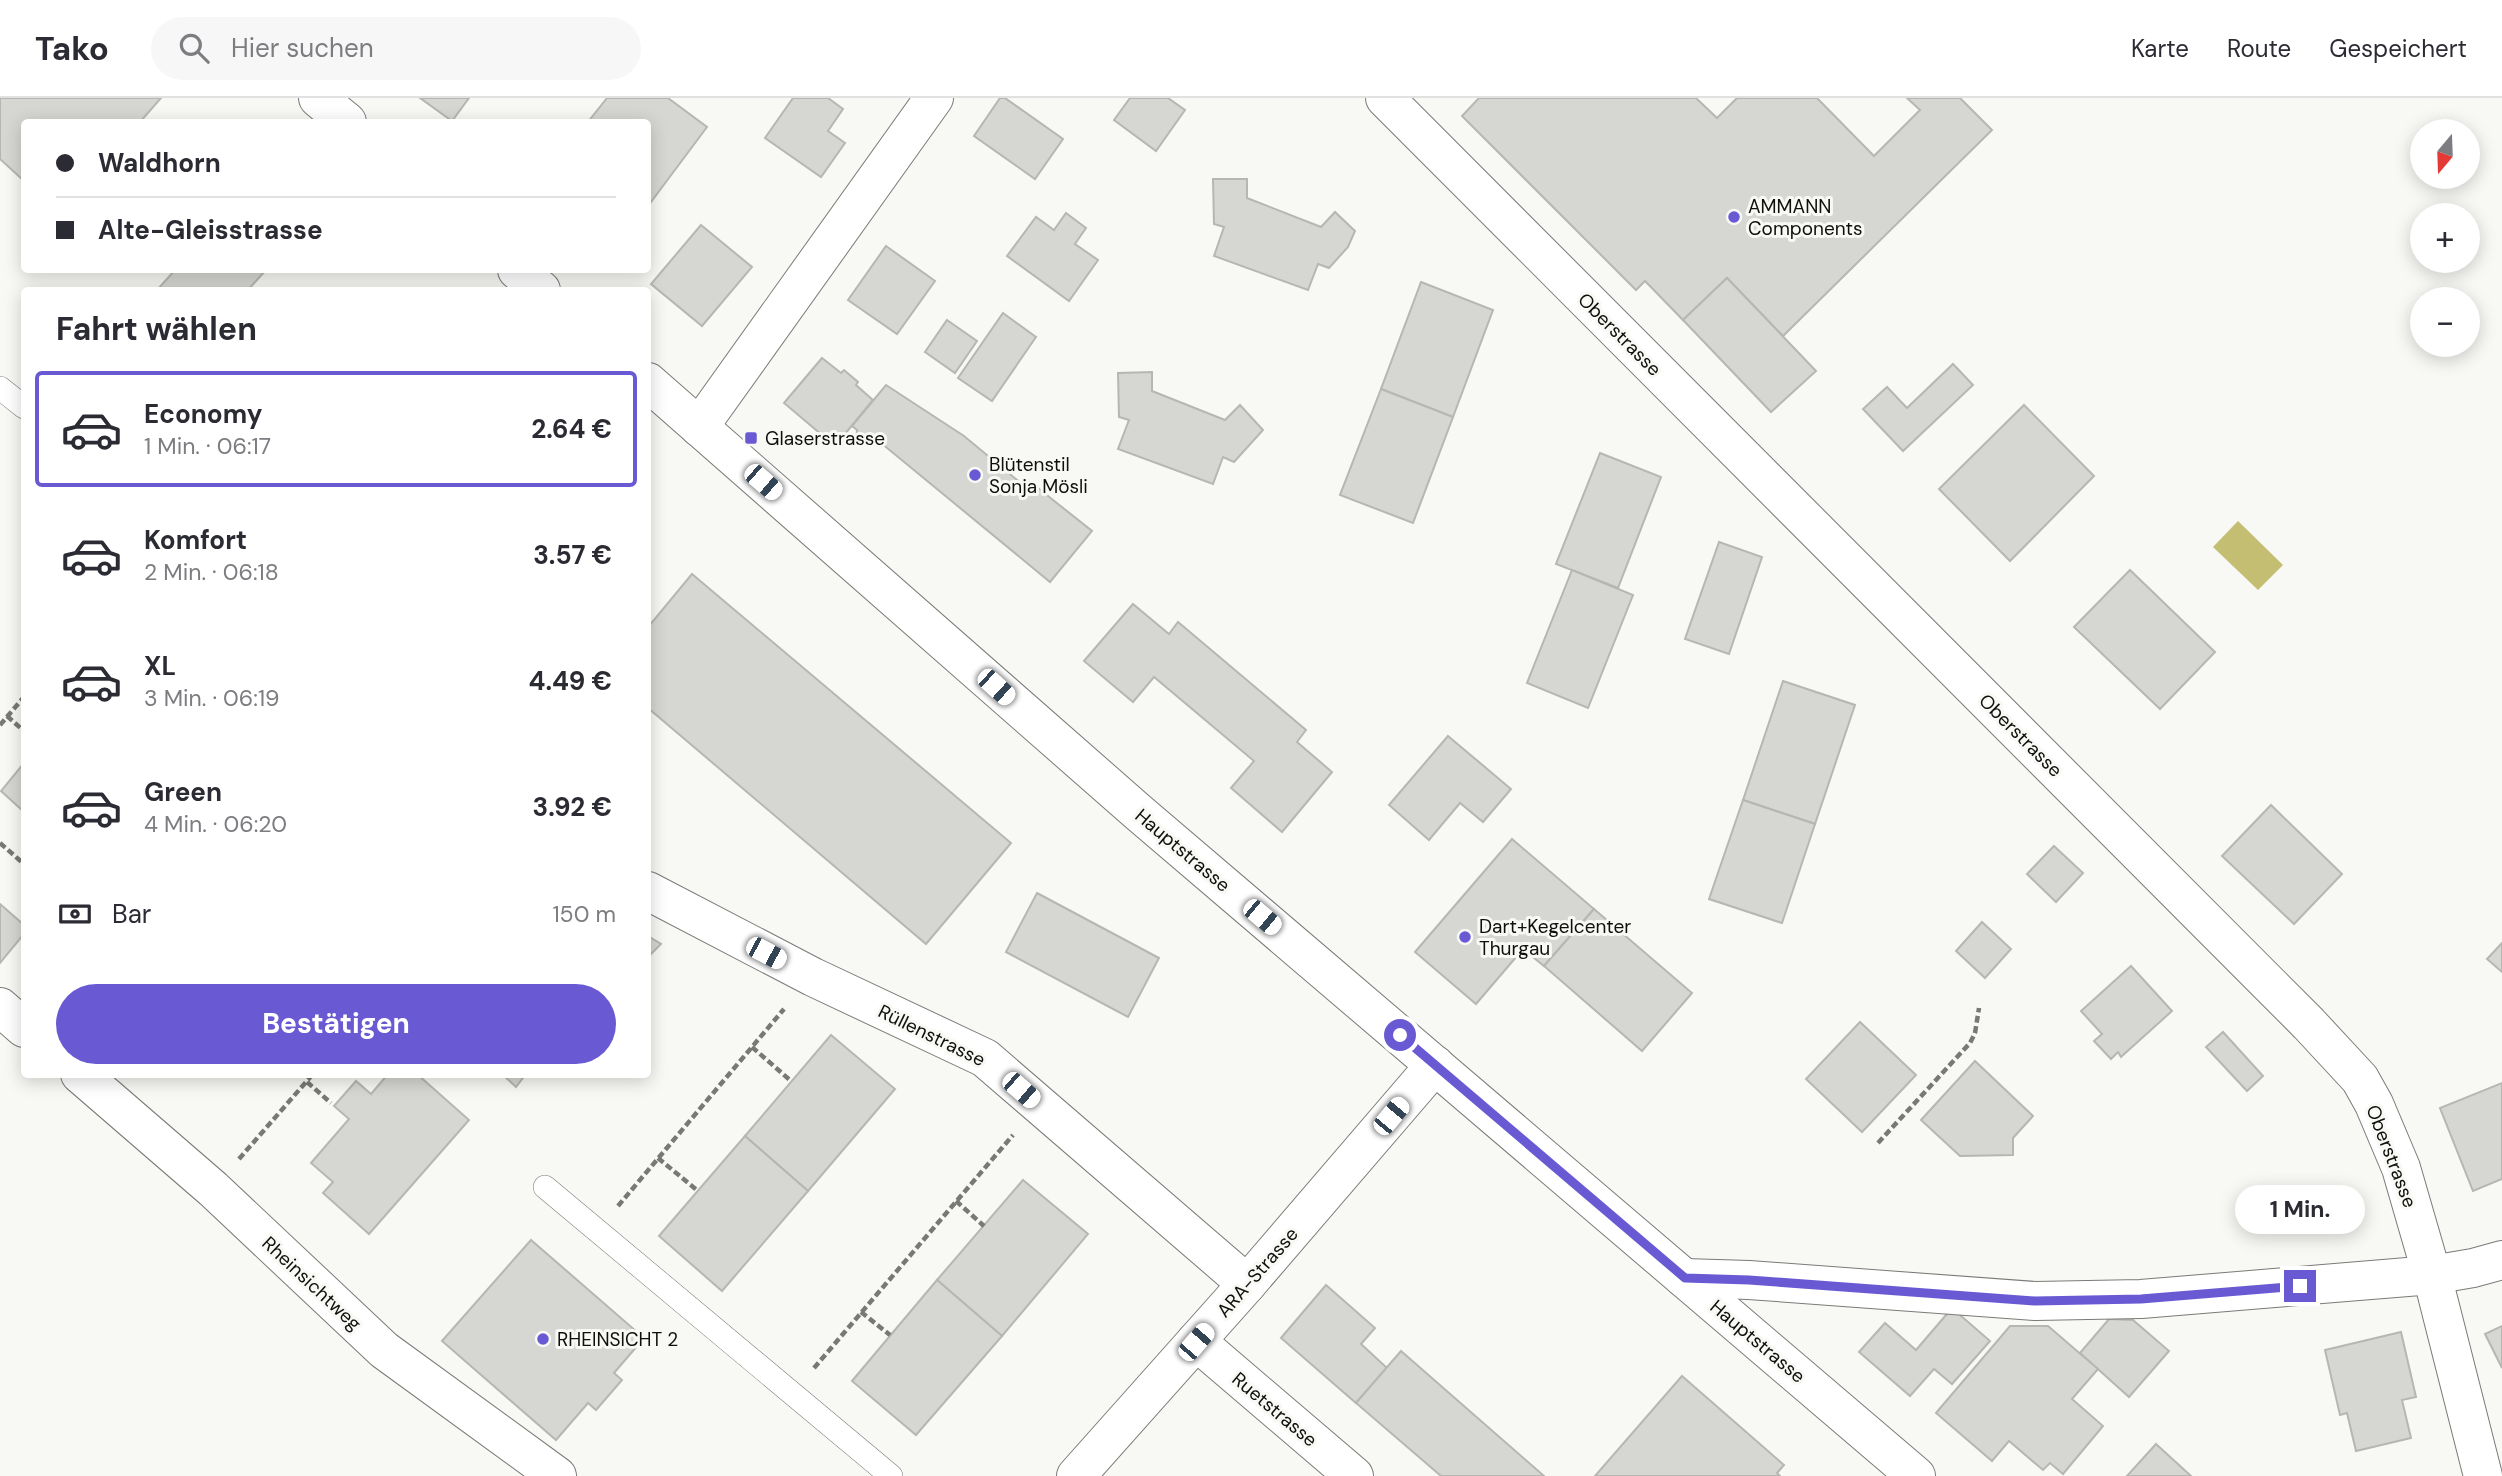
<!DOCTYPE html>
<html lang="de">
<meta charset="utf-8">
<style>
body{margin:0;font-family:"DM Sans",sans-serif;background:#f7f7f7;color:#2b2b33;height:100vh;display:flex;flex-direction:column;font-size:26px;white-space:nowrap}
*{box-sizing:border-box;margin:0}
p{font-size:23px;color:#7c7c81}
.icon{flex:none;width:38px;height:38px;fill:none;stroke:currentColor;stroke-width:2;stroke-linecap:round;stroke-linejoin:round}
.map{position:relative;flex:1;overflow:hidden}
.panel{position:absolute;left:21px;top:189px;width:630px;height:791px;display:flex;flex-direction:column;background:#fff;border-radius:7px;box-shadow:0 4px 18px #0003}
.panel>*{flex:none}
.top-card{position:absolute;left:21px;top:21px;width:630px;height:154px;border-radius:7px;box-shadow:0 4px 18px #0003;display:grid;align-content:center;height:154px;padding:0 35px;background:#fff}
.needle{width:46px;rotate:199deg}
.buttons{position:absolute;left:2410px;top:21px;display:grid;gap:14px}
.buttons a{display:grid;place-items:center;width:70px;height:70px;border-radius:50%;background:#fff;box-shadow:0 4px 18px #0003;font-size:35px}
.end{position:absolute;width:32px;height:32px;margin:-16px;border:9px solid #695ad4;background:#fff;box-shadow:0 0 0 4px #fff}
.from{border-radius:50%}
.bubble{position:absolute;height:49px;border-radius:24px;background:#fff;box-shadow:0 4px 18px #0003;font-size:23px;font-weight:700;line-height:49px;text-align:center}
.car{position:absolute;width:21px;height:42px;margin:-21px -10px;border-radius:9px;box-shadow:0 0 5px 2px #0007;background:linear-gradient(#fff 24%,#345 0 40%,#fff 0 76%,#345 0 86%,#fff 0)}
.top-card b{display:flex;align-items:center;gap:24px;height:66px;font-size:26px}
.top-card b+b{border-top:2px solid #e1e1e2}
.top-card i{width:18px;height:18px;background:#2b2b33}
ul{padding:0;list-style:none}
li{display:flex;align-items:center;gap:21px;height:116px;margin:0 14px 10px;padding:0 21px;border:4px solid transparent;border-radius:7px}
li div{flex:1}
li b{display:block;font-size:26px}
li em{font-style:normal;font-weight:700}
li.current{border-color:#695ad4}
li>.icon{width:63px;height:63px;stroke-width:1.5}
h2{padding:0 35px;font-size:32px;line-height:84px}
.pay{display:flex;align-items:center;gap:18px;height:77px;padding:0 35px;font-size:26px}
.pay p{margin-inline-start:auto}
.cta{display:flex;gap:14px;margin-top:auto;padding:14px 35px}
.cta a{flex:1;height:80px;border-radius:42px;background:#695ad4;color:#fff;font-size:28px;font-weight:700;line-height:80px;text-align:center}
header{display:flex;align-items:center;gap:42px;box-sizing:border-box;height:98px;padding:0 35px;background:#fff;border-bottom:2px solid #e1e1e2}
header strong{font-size:33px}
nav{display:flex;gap:38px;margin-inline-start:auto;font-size:24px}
.search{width:490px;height:63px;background:#f7f7f7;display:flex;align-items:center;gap:18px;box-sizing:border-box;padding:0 24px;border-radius:38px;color:#7c7c81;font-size:26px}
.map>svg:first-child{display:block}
.water{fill:#c4be73}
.building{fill:#d6d6d2;stroke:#b6b6b2;stroke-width:2}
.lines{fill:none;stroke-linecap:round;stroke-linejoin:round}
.lane-casing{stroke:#7a7a77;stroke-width:24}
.street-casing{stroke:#7a7a77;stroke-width:40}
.secondary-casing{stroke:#7a7a77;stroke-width:40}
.path{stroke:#787876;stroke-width:4.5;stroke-dasharray:7 3.5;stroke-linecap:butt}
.lane{stroke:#fff;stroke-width:23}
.street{stroke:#fff;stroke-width:38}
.secondary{stroke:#fff;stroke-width:38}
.route{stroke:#695ad4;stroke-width:9}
.poi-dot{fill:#695ad4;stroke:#f8f8f4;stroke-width:2.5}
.labels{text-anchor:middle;stroke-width:6;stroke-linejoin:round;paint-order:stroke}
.poi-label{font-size:19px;fill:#0f0f0e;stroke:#f8f8f4;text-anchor:start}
.street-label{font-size:19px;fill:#0f0f0e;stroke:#f8f8f4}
</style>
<header>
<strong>Tako</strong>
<div class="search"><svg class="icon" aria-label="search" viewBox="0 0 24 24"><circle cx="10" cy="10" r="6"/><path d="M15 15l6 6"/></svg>Hier suchen</div>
<nav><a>Karte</a><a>Route</a><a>Gespeichert</a></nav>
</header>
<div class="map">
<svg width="2502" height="1378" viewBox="0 0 2502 1378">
<rect width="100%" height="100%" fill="#f8f8f4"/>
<path class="water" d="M2238 423 2283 467 2258 492 2213 449Z"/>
<g class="building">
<path d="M0 0H161L140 24H24V83L0 61Z"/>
<path d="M420 0H469L452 23Z"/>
<path d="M607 0H668L707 29 648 108V24H588Z"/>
<path d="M793 0H828L843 11 828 33 845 45 821 79 765 40Z"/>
<path d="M1000 0H1005L1063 41 1035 81 974 38Z"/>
<path d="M1130 0H1168L1185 12 1156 53 1114 22Z"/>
<path d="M1479 0H1696L1717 20 1737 0H1817L1874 58 1920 12 1907 0H1960L1992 32 1783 238 1727 180 1683 222 1645 183 1636 192 1462 18Z"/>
<path d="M1213 81H1247V100L1321 129 1335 114 1355 133 1348 149 1329 170 1318 166 1308 192 1214 158 1224 129 1214 126Z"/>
<path d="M1066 115 1086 130 1075 146 1098 162 1069 203 1007 158 1036 119 1054 132Z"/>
<path d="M701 127 752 169 702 228 651 186Z"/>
<path d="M886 148 935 183 897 236 848 202Z"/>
<path d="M175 172H266L248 192H157Z"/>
<path d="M1727 180 1816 273 1771 314 1683 222Z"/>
<path d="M1421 184 1493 212 1453 319 1381 291Z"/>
<path d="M1003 215 1036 239 992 303 958 280Z"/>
<path d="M947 222 977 243 955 275 925 254Z"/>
<path d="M822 260 841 275 844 272 858 284 856 287 873 302 835 348 784 305Z"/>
<path d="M1953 266 1973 287 1903 353 1863 311 1887 289 1907 310Z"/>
<path d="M1152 274V293L1225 322 1240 307 1263 332 1234 364 1223 359 1213 386 1118 351 1129 322 1119 319 1118 275Z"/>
<path d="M886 287 964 338 1028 391 1033 386 1092 433 1050 484 875 340 869 346 864 347 856 342 857 332 852 328Z"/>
<path d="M1381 291 1453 319 1413 425 1340 397Z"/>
<path d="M2024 307 2094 378 2010 463 1939 391Z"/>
<path d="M1600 355 1661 379 1618 490 1556 466Z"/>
<path d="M1719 444 1762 459 1729 556 1685 541Z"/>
<path d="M1572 472 1633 497 1588 610 1527 585Z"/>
<path d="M2130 472 2215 554 2160 611 2074 529Z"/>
<path d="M692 476 1011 745 926 846 648 610V529Z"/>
<path d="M1133 506 1169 536 1178 524 1306 632 1297 644 1332 674 1282 734 1231 690 1254 663 1154 579 1133 604 1084 563Z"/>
<path d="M1783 583 1855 607 1815 726 1743 702Z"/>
<path d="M1448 638 1511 691 1483 724 1460 705 1429 742 1389 707Z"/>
<path d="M24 665V714L1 693Z"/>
<path d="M1743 702 1815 726 1782 825 1709 801Z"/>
<path d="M2271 707 2342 776 2294 826 2222 758Z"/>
<path d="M1512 741 1594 811 1544 868 1523 851 1476 906 1415 854Z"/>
<path d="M2054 748 2083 775 2056 804 2027 776Z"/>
<path d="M1037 795 1159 860 1128 919 1006 854Z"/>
<path d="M0 806 24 827V836L0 865Z"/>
<path d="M1594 811 1692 895 1642 953 1544 868Z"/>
<path d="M1982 824 2011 851 1985 880 1956 853Z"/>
<path d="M648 838 661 846 648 859Z"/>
<path d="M2502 845V874L2487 861Z"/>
<path d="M2131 868 2172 913 2121 959 2118 954 2111 961 2094 943 2102 936 2081 913Z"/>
<path d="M1860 924 1916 977 1862 1034 1806 981Z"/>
<path d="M2223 934 2263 978 2247 993 2206 949Z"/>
<path d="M831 937 895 991 808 1093 745 1038Z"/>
<path d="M1975 963 2033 1018 2013 1040V1057L1960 1058 1921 1022Z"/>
<path d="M388 976H417L469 1022 369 1136 323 1095 333 1084 311 1065 349 1021 334 1008 356 983 371 996Z"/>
<path d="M502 976H526L516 989Z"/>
<path d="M2502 985V1081L2473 1093 2440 1010Z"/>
<path d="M745 1038 808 1093 722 1193 659 1138Z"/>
<path d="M1023 1082 1088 1136 1002 1238 937 1182Z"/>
<path d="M531 1142 644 1240 614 1275 622 1282 596 1312 588 1305 556 1342 442 1243Z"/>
<path d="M937 1182 1002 1238 916 1337 852 1283Z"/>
<path d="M1326 1187 1375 1230 1361 1246 1387 1270 1356 1305 1281 1240Z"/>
<path d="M1952 1210 1990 1243 1952 1286 1934 1271 1910 1298 1859 1254 1885 1225 1916 1252Z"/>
<path d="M2109 1221 2133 1222 2169 1253 2129 1299 2080 1255Z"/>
<path d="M2010 1228H2048L2098 1271 2072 1301 2103 1328 2063 1376 2050 1365 2043 1372 2009 1343 1992 1363 1936 1315Z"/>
<path d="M2502 1228V1270L2485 1236Z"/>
<path d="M2401 1234 2416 1299 2402 1302 2411 1340 2356 1353 2347 1315 2340 1317 2325 1252Z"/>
<path d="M1401 1253 1544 1378H1441L1356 1305Z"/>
<path d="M1682 1278 1784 1367 1777 1375 1780 1378H1595Z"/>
<path d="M2156 1346 2191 1378H2127Z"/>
</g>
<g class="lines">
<defs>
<g id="lane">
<path d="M0 290 24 309"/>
<path d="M545 1089 891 1378"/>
</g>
<g id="street">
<path d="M1385 0 2309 926 2360 981 2374 1006 2401 1070 2432 1177 2483 1378"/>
<path d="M699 329 934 0"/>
<path d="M648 793 813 879 985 960 1247 1186"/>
<path d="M0 909 24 930"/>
<path d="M80 976 213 1091 384 1252 557 1378"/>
<path d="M1684 1180 1749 1182 2035 1203 2141 1201 2432 1177 2473 1170 2502 1162"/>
<path d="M1196 1243 1354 1378"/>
<path d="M1076 1378 1247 1186 1435 967"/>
</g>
<g id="secondary">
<path d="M318 0 347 24"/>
<path d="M517 172 541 192"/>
<path d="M648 284 1138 714 1916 1378"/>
</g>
</defs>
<use href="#lane" class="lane-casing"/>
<use href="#street" class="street-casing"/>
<use href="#secondary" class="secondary-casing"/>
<g class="path">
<path d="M7 618 24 633"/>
<path d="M0 627 24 599"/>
<path d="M0 745 24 766"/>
<path d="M752 949 791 983"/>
<path d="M307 984 331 1005"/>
<path d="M1878 1045 1970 945 1975 935 1979 910"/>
<path d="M658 1060 698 1093"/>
<path d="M239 1061 313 976"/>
<path d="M956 1103 984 1128"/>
<path d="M618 1108 784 911"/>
<path d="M861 1214 890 1237"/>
<path d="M814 1270 1013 1037"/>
</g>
<use href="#lane" class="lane"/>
<use href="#street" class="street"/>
<use href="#secondary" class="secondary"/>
</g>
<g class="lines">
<path class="route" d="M1400 937 1685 1180 1749 1182 2035 1203 2141 1201 2300 1188"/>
</g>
<g class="poi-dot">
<circle cx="1734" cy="119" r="7"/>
<rect x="744" y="333" width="14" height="14" rx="3.5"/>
<circle cx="975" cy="377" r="7"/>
<circle cx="1465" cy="839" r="7"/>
<circle cx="543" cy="1241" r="7"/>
</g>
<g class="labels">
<g class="poi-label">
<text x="1748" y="115">AMMANN<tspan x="1748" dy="22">Components</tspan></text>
<text x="765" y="347">Glaserstrasse</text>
<text x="989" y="373">Blütenstil<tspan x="989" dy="22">Sonja Mösli</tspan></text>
<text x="1479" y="835">Dart+Kegelcenter<tspan x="1479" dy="22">Thurgau</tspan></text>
<text x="557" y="1248">RHEINSICHT 2</text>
</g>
<g class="street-label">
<text transform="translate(1620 236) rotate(45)" y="7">Oberstrasse</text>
<text transform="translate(2021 637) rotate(45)" y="7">Oberstrasse</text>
<text transform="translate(1183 752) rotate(40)" y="7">Hauptstrasse</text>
<text transform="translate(932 937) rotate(26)" y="7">Rüllenstrasse</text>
<text transform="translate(2392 1058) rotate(69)" y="7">Oberstrasse</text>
<text transform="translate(1257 1174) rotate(-49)" y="7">ARA-Strasse</text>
<text transform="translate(312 1185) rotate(43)" y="7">Rheinsichtweg</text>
<text transform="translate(1758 1243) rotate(40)" y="7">Hauptstrasse</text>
<text transform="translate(1275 1311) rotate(40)" y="7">Ruetstrasse</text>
</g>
</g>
</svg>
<div class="buttons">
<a><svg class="needle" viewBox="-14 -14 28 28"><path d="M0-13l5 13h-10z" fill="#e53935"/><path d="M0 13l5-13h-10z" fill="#7c7c81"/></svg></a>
<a>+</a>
<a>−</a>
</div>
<i class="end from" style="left:1400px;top:937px"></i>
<i class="end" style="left:2300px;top:1188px"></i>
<div class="bubble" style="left:2235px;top:1087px;width:130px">1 Min.</div>
<i class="car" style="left:763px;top:384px;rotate:131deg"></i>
<i class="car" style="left:996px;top:589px;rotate:132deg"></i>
<i class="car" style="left:1262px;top:819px;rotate:130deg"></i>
<i class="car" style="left:766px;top:855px;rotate:118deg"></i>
<i class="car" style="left:1021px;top:992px;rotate:131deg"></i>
<i class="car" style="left:1391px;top:1018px;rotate:40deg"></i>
<i class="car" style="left:1196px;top:1244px;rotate:41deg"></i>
<div class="top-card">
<b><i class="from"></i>Waldhorn</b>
<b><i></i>Alte-Gleisstrasse</b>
</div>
<section class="panel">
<h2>Fahrt wählen</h2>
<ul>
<li class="current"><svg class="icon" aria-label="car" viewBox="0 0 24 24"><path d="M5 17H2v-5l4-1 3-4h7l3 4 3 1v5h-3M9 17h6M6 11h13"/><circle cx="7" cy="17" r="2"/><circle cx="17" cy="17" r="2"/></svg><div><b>Economy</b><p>1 Min. · 06:17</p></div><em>2.64 €</em></li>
<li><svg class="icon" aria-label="car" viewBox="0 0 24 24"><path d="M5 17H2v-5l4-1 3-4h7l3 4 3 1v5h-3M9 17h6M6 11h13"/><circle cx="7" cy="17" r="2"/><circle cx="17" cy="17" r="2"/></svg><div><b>Komfort</b><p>2 Min. · 06:18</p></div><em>3.57 €</em></li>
<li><svg class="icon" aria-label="car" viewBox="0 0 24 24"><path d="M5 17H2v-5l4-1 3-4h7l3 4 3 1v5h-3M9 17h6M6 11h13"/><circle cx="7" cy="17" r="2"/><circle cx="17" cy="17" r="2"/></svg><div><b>XL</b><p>3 Min. · 06:19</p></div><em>4.49 €</em></li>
<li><svg class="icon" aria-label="car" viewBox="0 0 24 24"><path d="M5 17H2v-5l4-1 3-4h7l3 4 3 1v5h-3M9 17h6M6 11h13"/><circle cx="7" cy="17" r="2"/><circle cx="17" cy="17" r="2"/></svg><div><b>Green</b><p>4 Min. · 06:20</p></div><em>3.92 €</em></li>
</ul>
<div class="pay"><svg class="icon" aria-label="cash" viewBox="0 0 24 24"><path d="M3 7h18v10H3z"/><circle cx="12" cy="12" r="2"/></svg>Bar<p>150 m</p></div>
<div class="cta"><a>Bestätigen</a></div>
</section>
</div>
